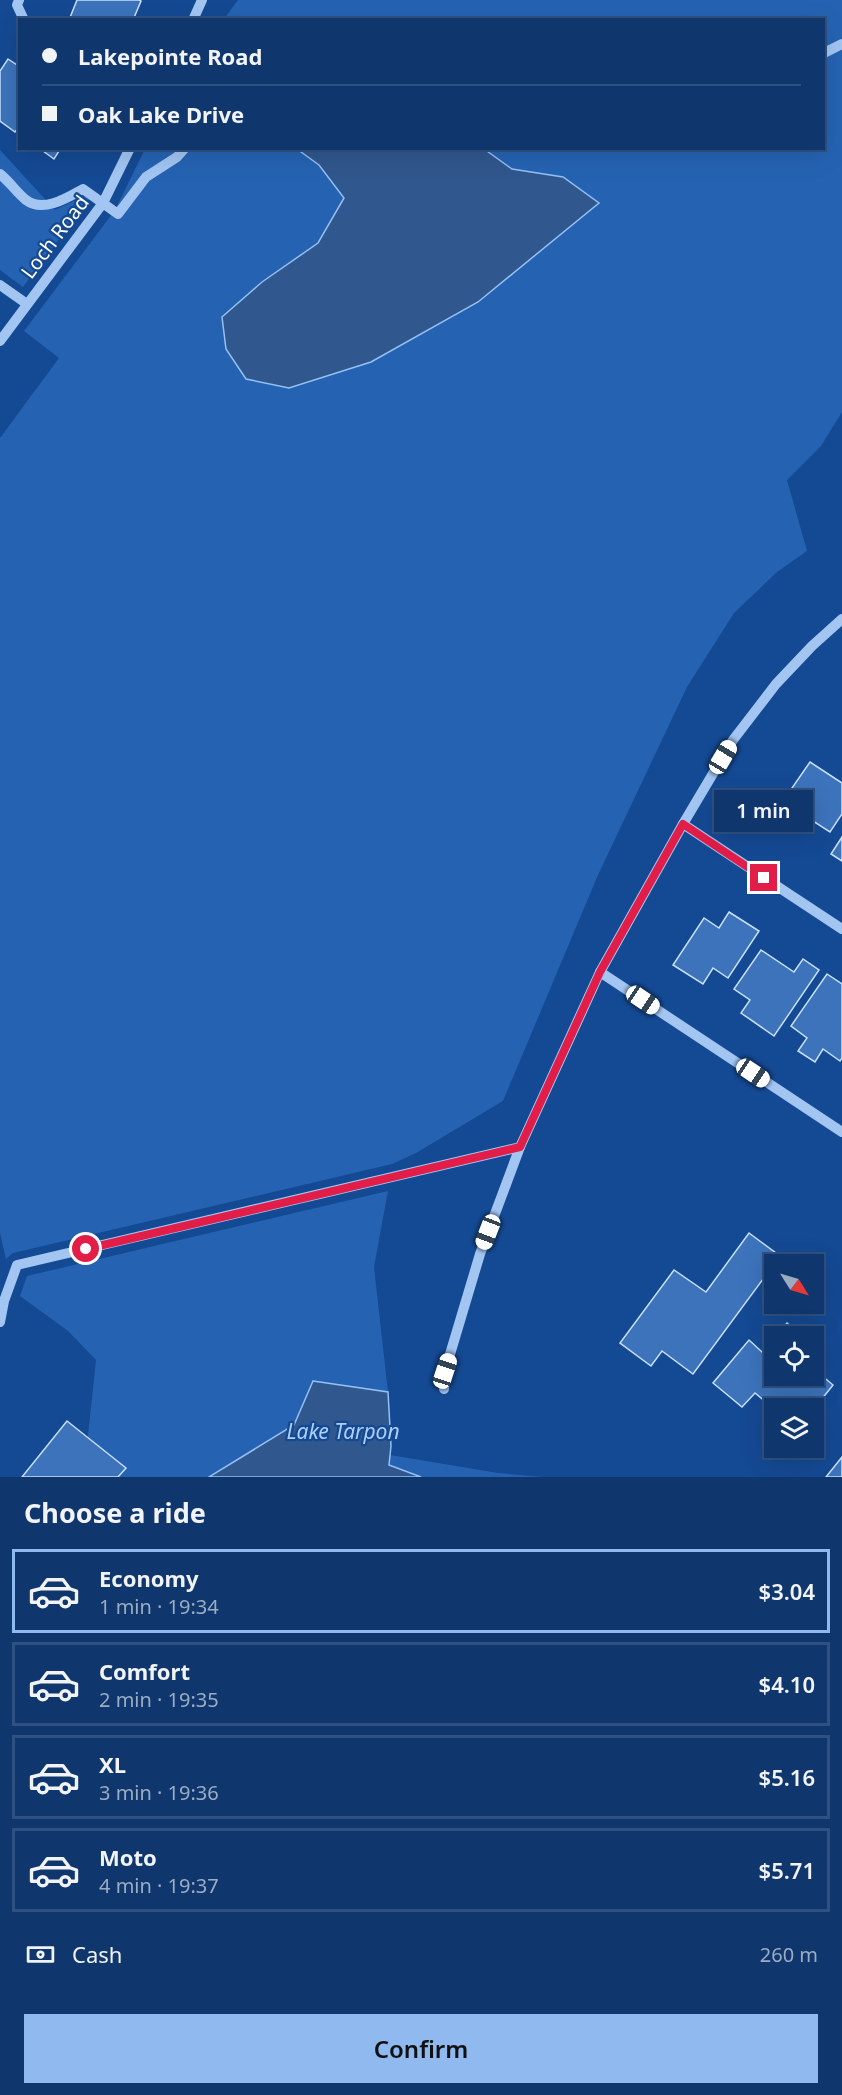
<!DOCTYPE html>
<meta charset="utf-8">
<style>
body{margin:0;font-family:"Noto Sans",sans-serif;background:#1d4276;color:#f1f3f6;height:100vh;display:flex;flex-direction:column;font-size:22px;white-space:nowrap}
*{box-sizing:border-box;margin:0}
p{font-size:20px;color:#9bacc2}
.icon{flex:none;width:33px;height:33px;fill:none;stroke:currentColor;stroke-width:2;stroke-linecap:round;stroke-linejoin:round}
.map{position:relative;height:1477px;overflow:hidden}
.side{display:flex;flex-direction:column;background:#0f376e;flex:1}
.side>*{flex:none}
.guide{position:absolute;left:18px;top:18px;width:807px;height:132px;border-radius:0px;box-shadow:0 6px 24px #0002,0 0 0 2px #2f5181;display:grid;align-content:center;height:132px;padding:0 24px;background:#0f376e}
.needle{width:39px;rotate:127deg}
.controls{position:absolute;left:764px;top:1254px;display:grid;gap:12px}
.controls a{display:grid;place-items:center;width:60px;height:60px;border-radius:0px;background:#0f376e;box-shadow:0 6px 24px #0002,0 0 0 2px #2f5181;font-size:30px}
.end{position:absolute;width:27px;height:27px;margin:-14px;border:8px solid #e11d48;background:#fff;box-shadow:0 0 0 3px #fff}
.from{border-radius:50%}
.bubble{position:absolute;height:42px;border-radius:0px;background:#0f376e;box-shadow:0 6px 24px #0002,0 0 0 2px #2f5181;font-size:20px;font-weight:600;line-height:42px;text-align:center}
.car{position:absolute;width:18px;height:36px;margin:-18px -9px;border-radius:8px;box-shadow:0 0 4px 2px #0007;background:linear-gradient(#fff 24%,#345 0 40%,#fff 0 76%,#345 0 86%,#fff 0)}
.guide b{display:flex;align-items:center;gap:21px;height:57px;font-size:22px}
.guide b+b{border-top:2px solid #2f5181}
.guide i{width:15px;height:15px;background:#f1f3f6}
ul{padding:0;list-style:none}
li{display:flex;align-items:center;gap:18px;height:84px;margin:0 12px 9px;padding:0 12px;border:3px solid #2f5181;border-radius:0px}
li div{flex:1}
li b{display:block;font-size:22px}
li em{font-style:normal;font-weight:600}
li.current{border-color:#90b9f0}
li>.icon{width:54px;height:54px;stroke-width:1.5}
h2{padding:0 24px;font-size:27px;line-height:72px}
.pay{display:flex;align-items:center;gap:15px;height:66px;padding:0 24px;font-size:22px}
.pay p{margin-inline-start:auto}
.cta{display:flex;gap:12px;margin-top:auto;padding:12px 24px}
.cta a{flex:1;height:69px;border-radius:0px;background:#90b9f0;color:#111;font-size:24px;font-weight:600;line-height:69px;text-align:center}
.map>svg:first-child{display:block}
.green{fill:#2563b2}
.water{fill:#30578e;stroke:#94c0f5;stroke-width:1.5}
.building{fill:#3c73bb;stroke:#c9e0fc;stroke-width:1.5}
.lines{fill:none;stroke-linecap:round;stroke-linejoin:round}
.minor{stroke:#a2c5f2;stroke-width:10}
.route{stroke:#e11d48;stroke-width:8}
.labels{text-anchor:middle;stroke-width:4.5;stroke-linejoin:round;paint-order:stroke}
.street-label{font-size:20px;fill:#fff;stroke:#144993}
.water-label{font-size:21px;font-style:italic;fill:#aecff9;stroke:#144993}
</style>
<div class="map">
<svg width="842" height="1477" viewBox="0 0 842 1477">
<rect width="100%" height="100%" fill="#144993"/>
<g class="green">
<path d="M238 0H842V412L821 446 787 480 807 551 777 572 734 613 687 687 598 875 503 1101 416 1153 392 1164 13 1253 6 1259 0 1233V438L59 358 24 331 115 210 145 149H297L319 165 344 198 318 243 262 281 222 317 371 362 478 302 599 204 563 177 512 169 484 149 824 148V20L224 19Z"/>
<path d="M0 150 55 210 95 191 23 287 0 270Z"/>
<path d="M388 1191 374 1267 388 1392 313 1381 294 1425 209 1477H86L84 1473 96 1360 68 1331 20 1296 27 1276Z"/>
<path d="M390 1455 498 1473 543 1477H387Z"/>
</g>
<g class="water">
<path d="M297 149H484L512 169 563 177 599 203 478 302 371 362 289 388 246 379 226 349 222 317 262 282 318 243 344 198 319 165Z"/>
<path d="M313 1381 388 1392 391 1446 389 1465 421 1477H209L294 1425Z"/>
</g>
<g class="building">
<path d="M77 0H139L141 1 133 20H69Z"/>
<path d="M8 59 20 67V126L15 132 0 121V71Z"/>
<path d="M39 148H61L54 159Z"/>
<path d="M810 762 842 783V814L830 832 799 812 790 825 774 814Z"/>
<path d="M842 837V861L831 854Z"/>
<path d="M729 912 759 931 728 978 713 968 703 984 673 965 704 918 719 928Z"/>
<path d="M761 950 794 972 803 959 819 970 774 1036 741 1013 750 1000 734 989Z"/>
<path d="M827 974 842 984V1058L840 1061 823 1049 815 1062 798 1051 807 1038 791 1026Z"/>
<path d="M749 1233 780 1256 693 1374 662 1351 651 1366 620 1343 674 1270 706 1292Z"/>
<path d="M787 1323 803 1336H776Z"/>
<path d="M774 1338V1376H813V1368L833 1385 813 1410 774 1409 755 1393 742 1407 713 1383 749 1340 762 1352Z"/>
<path d="M67 1421 126 1468 118 1477H22Z"/>
<path d="M842 1457V1477H826Z"/>
</g>
<g class="lines">
<g class="minor">
<path d="M19 0 17 5 24 20"/>
<path d="M193 20 202 0"/>
<path d="M824 53 842 44"/>
<path d="M0 174C10 182 17 193 26 200 43 213 67 198 83 189L118 214 146 177 177 157 185 148"/>
<path d="M0 285 27 304"/>
<path d="M0 341 103 203 130 148"/>
<path d="M683 824 842 929"/>
<path d="M600 972 842 1132"/>
<path d="M0 1322 4 1301 17 1265 520 1147"/>
<path d="M444 1389 445 1371 480 1254 520 1147 600 972 683 824 733 740 776 684 812 646 842 619"/>
</g>
</g>
<g class="lines">
<path class="route" d="M86 1249 520 1147 600 972 683 824 764 878"/>
</g>
<g class="labels">
<g class="street-label">
<text transform="translate(55 237) rotate(-53)" y="7">Loch Road</text>
</g>
<g class="water-label">
<text x="343" y="1439">Lake Tarpon</text>
</g>
</g>
</svg>
<div class="controls">
<a><svg class="needle" viewBox="-14 -14 28 28"><path d="M0-13l5 13h-10z" fill="#e53935"/><path d="M0 13l5-13h-10z" fill="#9bacc2"/></svg></a>
<a><svg class="icon" aria-label="locate" viewBox="0 0 24 24"><circle cx="12" cy="12" r="6"/><path d="M12 2v4M12 18v4M2 12h4M18 12h4"/></svg></a>
<a><svg class="icon" aria-label="layers" viewBox="0 0 24 24"><path d="M12 4l9 5-9 5-9-5zM3 14l9 5 9-5"/></svg></a>
</div>
<i class="end from" style="left:86px;top:1249px"></i>
<i class="end" style="left:764px;top:878px"></i>
<div class="bubble" style="left:714px;top:790px;width:99px">1 min</div>
<i class="car" style="left:723px;top:757px;rotate:31deg"></i>
<i class="car" style="left:643px;top:1000px;rotate:124deg"></i>
<i class="car" style="left:753px;top:1073px;rotate:124deg"></i>
<i class="car" style="left:488px;top:1232px;rotate:201deg"></i>
<i class="car" style="left:445px;top:1371px;rotate:18deg"></i>
<div class="guide">
<b><i class="from"></i>Lakepointe Road</b>
<b><i></i>Oak Lake Drive</b>
</div>
</div>
<section class="side">
<h2>Choose a ride</h2>
<ul>
<li class="current"><svg class="icon" aria-label="car" viewBox="0 0 24 24"><path d="M5 17H2v-5l4-1 3-4h7l3 4 3 1v5h-3M9 17h6M6 11h13"/><circle cx="7" cy="17" r="2"/><circle cx="17" cy="17" r="2"/></svg><div><b>Economy</b><p>1 min · 19:34</p></div><em>$3.04</em></li>
<li><svg class="icon" aria-label="car" viewBox="0 0 24 24"><path d="M5 17H2v-5l4-1 3-4h7l3 4 3 1v5h-3M9 17h6M6 11h13"/><circle cx="7" cy="17" r="2"/><circle cx="17" cy="17" r="2"/></svg><div><b>Comfort</b><p>2 min · 19:35</p></div><em>$4.10</em></li>
<li><svg class="icon" aria-label="car" viewBox="0 0 24 24"><path d="M5 17H2v-5l4-1 3-4h7l3 4 3 1v5h-3M9 17h6M6 11h13"/><circle cx="7" cy="17" r="2"/><circle cx="17" cy="17" r="2"/></svg><div><b>XL</b><p>3 min · 19:36</p></div><em>$5.16</em></li>
<li><svg class="icon" aria-label="car" viewBox="0 0 24 24"><path d="M5 17H2v-5l4-1 3-4h7l3 4 3 1v5h-3M9 17h6M6 11h13"/><circle cx="7" cy="17" r="2"/><circle cx="17" cy="17" r="2"/></svg><div><b>Moto</b><p>4 min · 19:37</p></div><em>$5.71</em></li>
</ul>
<div class="pay"><svg class="icon" aria-label="cash" viewBox="0 0 24 24"><path d="M3 7h18v10H3z"/><circle cx="12" cy="12" r="2"/></svg>Cash<p>260 m</p></div>
<div class="cta"><a>Confirm</a></div>
</section>
